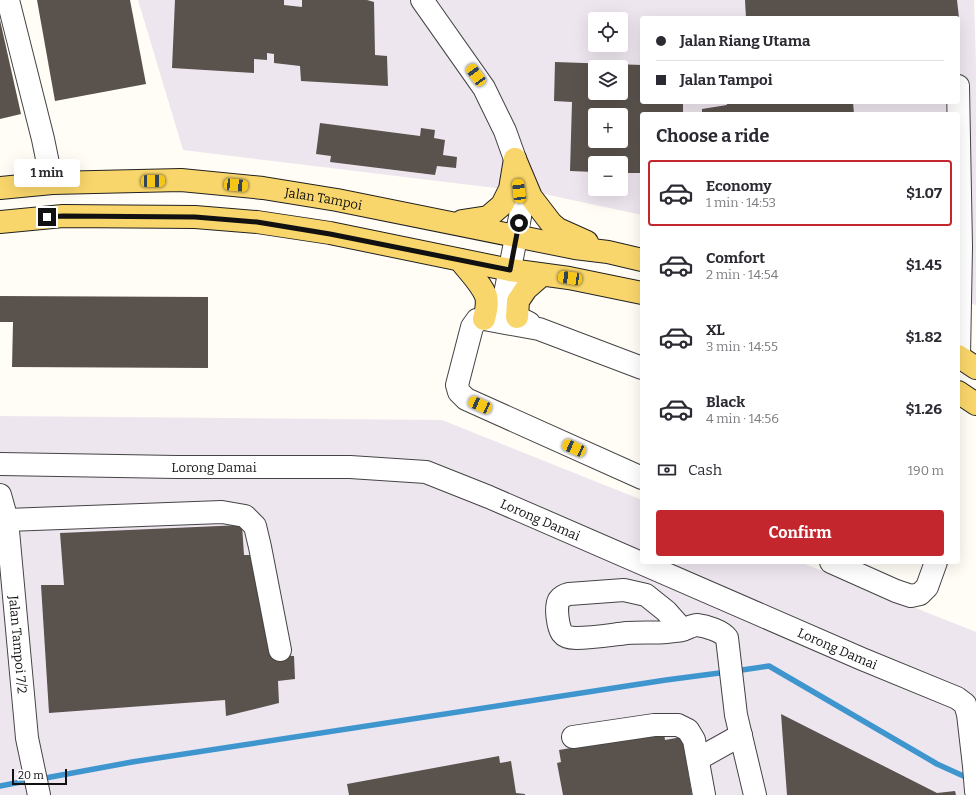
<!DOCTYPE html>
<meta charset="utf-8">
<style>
body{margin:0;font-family:Bitter,serif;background:#f7f7f7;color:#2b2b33;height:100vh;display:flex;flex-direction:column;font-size:15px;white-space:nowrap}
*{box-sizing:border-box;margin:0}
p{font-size:13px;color:#7c7c81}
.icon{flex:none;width:22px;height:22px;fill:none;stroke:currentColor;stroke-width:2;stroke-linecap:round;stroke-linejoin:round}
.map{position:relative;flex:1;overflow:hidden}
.sheet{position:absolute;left:640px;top:112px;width:320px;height:452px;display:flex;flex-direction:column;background:#fff;border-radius:4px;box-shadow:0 4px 16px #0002}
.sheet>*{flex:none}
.banner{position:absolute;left:640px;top:16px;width:320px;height:88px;border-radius:4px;box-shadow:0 4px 16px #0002;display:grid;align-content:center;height:88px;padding:0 16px;background:#fff}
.fabs{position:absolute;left:588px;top:12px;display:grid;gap:8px}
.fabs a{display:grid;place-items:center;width:40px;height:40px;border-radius:4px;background:#fff;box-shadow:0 4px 16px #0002;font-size:20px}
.scale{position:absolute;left:12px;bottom:10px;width:55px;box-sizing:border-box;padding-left:4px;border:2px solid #111;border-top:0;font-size:11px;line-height:14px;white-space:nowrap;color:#111;-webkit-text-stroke:3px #fff;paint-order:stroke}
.end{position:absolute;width:18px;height:18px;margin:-9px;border:5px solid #111;background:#fff;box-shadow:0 0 0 2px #fff}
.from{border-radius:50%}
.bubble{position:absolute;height:28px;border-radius:4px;background:#fff;box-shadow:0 4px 16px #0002;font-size:13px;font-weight:700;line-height:28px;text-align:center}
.car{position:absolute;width:12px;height:24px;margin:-12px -6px;border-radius:5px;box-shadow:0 0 3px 1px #0007;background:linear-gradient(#f5c518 24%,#345 0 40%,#f5c518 0 76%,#345 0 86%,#f5c518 0)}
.banner b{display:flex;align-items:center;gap:14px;height:38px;font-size:15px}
.banner b+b{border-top:1px solid #e1e1e2}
.banner i{width:10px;height:10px;background:#2b2b33}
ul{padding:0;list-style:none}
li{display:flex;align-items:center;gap:12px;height:66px;margin:0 8px 6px;padding:0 8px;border:2px solid transparent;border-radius:4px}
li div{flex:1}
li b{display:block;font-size:15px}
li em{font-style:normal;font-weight:700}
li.current{border-color:#c4262e}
li>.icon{width:36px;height:36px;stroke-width:1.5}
h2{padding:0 16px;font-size:18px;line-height:48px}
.pay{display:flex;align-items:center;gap:10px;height:44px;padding:0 16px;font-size:15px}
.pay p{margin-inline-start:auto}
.cta{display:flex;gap:8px;margin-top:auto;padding:8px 16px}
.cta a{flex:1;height:46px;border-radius:4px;background:#c4262e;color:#fff;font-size:16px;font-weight:700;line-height:46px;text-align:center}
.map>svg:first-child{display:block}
.industrial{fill:#eee6ef;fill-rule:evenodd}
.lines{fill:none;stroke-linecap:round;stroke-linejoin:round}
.stream{stroke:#3f96cf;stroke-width:5.5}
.building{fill:#5a524d;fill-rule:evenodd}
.minor-casing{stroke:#444;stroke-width:24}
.major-casing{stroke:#222;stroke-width:24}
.minor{stroke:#fff;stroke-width:22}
.major{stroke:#f9d66b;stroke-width:22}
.route{stroke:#111;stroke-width:5}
.labels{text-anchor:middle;stroke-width:4;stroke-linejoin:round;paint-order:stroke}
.street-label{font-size:13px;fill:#111;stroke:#fff}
</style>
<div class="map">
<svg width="976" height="795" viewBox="0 0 976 795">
<rect width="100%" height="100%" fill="#fffdf5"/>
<g class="industrial">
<path d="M138 0H974L976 64V305L958 299V114H642V215L544 194 183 150ZM642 18H958V102H642ZM595 19H621V45H595ZM595 67H621V93H595ZM595 115H621V141H595ZM595 163H621V189H595Z"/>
<path d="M0 416 442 420 642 500V562H800L976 632V795H0Z"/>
</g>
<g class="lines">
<g class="stream">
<path d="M735 671 769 666 937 764 970 779"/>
<path d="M40 779 132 762 666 680 727 672"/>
<path d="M0 786 31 780"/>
</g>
</g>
<g class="building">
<path d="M37 0H130L146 84 55 101Z"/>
<path d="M175 0H284V5L302 7V0H367L374 2 375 55 387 56 388 86 301 81 300 66 274 63V54L267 53V60L254 59V73L172 68Z"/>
<path d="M745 0H957L959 18H746Z"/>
<path d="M0 20 21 114 0 119Z"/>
<path d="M555 62 642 65V102H683V114H642V173H621V163H595V172L570 171 572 102 554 101ZM595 67H621V93H595ZM595 115H621V141H595Z"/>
<path d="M726 102H853L854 114H702V109L727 105Z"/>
<path d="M320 123 420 136 421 128 435 130 434 138 445 140 443 155 457 157 456 168 437 166 435 175 330 162 331 156 316 154Z"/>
<path d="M0 296 208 297V368L12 367 13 322H0Z"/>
<path d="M242 525 244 555H259L268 608 270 655 294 656 295 679 278 681 279 703 226 716 225 700 49 713 41 585H64L60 533Z"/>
<path d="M781 714 937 793 955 791 956 795H787Z"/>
<path d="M664 732 665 740 682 737 692 795H563L557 763 561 762 559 750Z"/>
<path d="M499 756 500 763 511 761 516 793 525 794V795H349L347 784Z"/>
</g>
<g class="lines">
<defs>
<g id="minor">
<path d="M8 0 43 139 52 183"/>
<path d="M422 0 484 88 505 131 515 159 521 207 520 217 504 299 508 310 517 317 529 323"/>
<path d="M958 86 961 247 959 356"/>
<path d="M642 368 539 329 484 319 477 320 472 327 457 385 459 392 466 399 642 478"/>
<path id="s1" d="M0 464 177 467H350L426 472 489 497 862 659 957 698 965 704 968 714 974 766 976 791"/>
<path id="s2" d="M0 495 7 520 27 738 39 795"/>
<path d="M7 520 222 512 245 516 255 526 260 547 280 650"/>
<path d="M831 562 896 591 911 596 920 594 927 587 936 562"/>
<path d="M683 630 666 611 646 595 624 590 569 594C565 595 562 596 559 600 555 607 558 627 562 633 565 637 570 638 576 638 593 638 610 635 627 633 641 632 654 633 667 632 672 631 678 631 682 630 687 629 692 625 697 625 706 626 722 631 727 638L736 715 755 795"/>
<path d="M573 737 654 725H678L688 730 694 740 704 795"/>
<path d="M698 759 741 735"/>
</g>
<g id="major">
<path d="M515 159 531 197 551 223 558 229 587 242"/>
<path id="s3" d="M0 188 52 183 181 180 263 188 337 200 575 248 608 252 642 260"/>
<path d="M462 221 488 217 502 205 510 189 515 159"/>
<path d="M0 222 63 216 195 217 257 222 330 233 510 270 569 278 642 293"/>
<path d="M460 260C468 271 481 283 486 296 488 303 486 312 484 319"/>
<path d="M517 317 518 301 526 289 542 275"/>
<path d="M958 356 976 368"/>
<path d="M958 392 976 404"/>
</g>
</defs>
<use href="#minor" class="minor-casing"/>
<use href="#major" class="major-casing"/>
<use href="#minor" class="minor"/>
<use href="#major" class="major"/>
</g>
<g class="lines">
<path class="route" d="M47 217 63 216 195 217 257 222 330 234 510 270 519 223"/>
</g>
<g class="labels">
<g class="street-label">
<text dy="5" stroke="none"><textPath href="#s3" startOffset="325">Jalan Tampoi</textPath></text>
<text dy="5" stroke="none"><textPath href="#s1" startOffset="214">Lorong Damai</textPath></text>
<text dy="5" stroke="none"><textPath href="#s1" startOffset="550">Lorong Damai</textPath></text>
<text dy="5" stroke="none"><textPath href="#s2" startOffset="151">Jalan Tampoi 7/2</textPath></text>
<text dy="5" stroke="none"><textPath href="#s1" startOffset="874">Lorong Damai</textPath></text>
</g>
</g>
</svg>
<div class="fabs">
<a><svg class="icon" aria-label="locate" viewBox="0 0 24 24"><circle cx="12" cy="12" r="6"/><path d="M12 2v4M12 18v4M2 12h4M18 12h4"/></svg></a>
<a><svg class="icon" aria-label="layers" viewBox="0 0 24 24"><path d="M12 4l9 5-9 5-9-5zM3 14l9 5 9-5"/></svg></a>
<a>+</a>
<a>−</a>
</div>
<div class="scale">20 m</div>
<i class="end from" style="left:519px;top:223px"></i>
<i class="end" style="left:47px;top:217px"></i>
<div class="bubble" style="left:14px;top:159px;width:66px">1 min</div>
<i class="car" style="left:476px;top:75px;rotate:324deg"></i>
<i class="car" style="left:153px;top:181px;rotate:89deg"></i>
<i class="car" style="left:236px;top:185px;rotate:95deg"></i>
<i class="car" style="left:519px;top:191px;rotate:353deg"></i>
<i class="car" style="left:570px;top:278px;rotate:278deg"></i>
<i class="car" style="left:480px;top:405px;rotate:294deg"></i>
<i class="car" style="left:574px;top:448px;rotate:294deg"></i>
<div class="banner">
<b><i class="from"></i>Jalan Riang Utama</b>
<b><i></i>Jalan Tampoi</b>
</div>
<section class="sheet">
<h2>Choose a ride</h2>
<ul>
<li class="current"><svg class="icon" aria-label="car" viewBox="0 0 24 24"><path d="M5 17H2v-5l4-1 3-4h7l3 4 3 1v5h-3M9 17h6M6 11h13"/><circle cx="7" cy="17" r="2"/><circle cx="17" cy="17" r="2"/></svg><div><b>Economy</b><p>1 min · 14:53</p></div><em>$1.07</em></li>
<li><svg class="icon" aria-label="car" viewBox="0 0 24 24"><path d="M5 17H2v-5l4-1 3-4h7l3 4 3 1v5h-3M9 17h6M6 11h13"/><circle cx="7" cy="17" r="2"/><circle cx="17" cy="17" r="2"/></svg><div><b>Comfort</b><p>2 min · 14:54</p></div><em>$1.45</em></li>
<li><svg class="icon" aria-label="car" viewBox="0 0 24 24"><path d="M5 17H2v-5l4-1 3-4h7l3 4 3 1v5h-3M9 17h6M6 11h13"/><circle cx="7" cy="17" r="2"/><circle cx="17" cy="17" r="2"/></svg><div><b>XL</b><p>3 min · 14:55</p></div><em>$1.82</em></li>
<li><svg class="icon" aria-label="car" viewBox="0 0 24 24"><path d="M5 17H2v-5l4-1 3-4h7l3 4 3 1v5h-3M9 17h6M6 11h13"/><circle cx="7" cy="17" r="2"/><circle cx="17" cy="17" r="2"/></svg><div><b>Black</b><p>4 min · 14:56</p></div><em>$1.26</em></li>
</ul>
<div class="pay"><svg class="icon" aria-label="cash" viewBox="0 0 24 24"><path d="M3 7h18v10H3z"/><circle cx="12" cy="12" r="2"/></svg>Cash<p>190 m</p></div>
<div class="cta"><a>Confirm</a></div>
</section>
</div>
